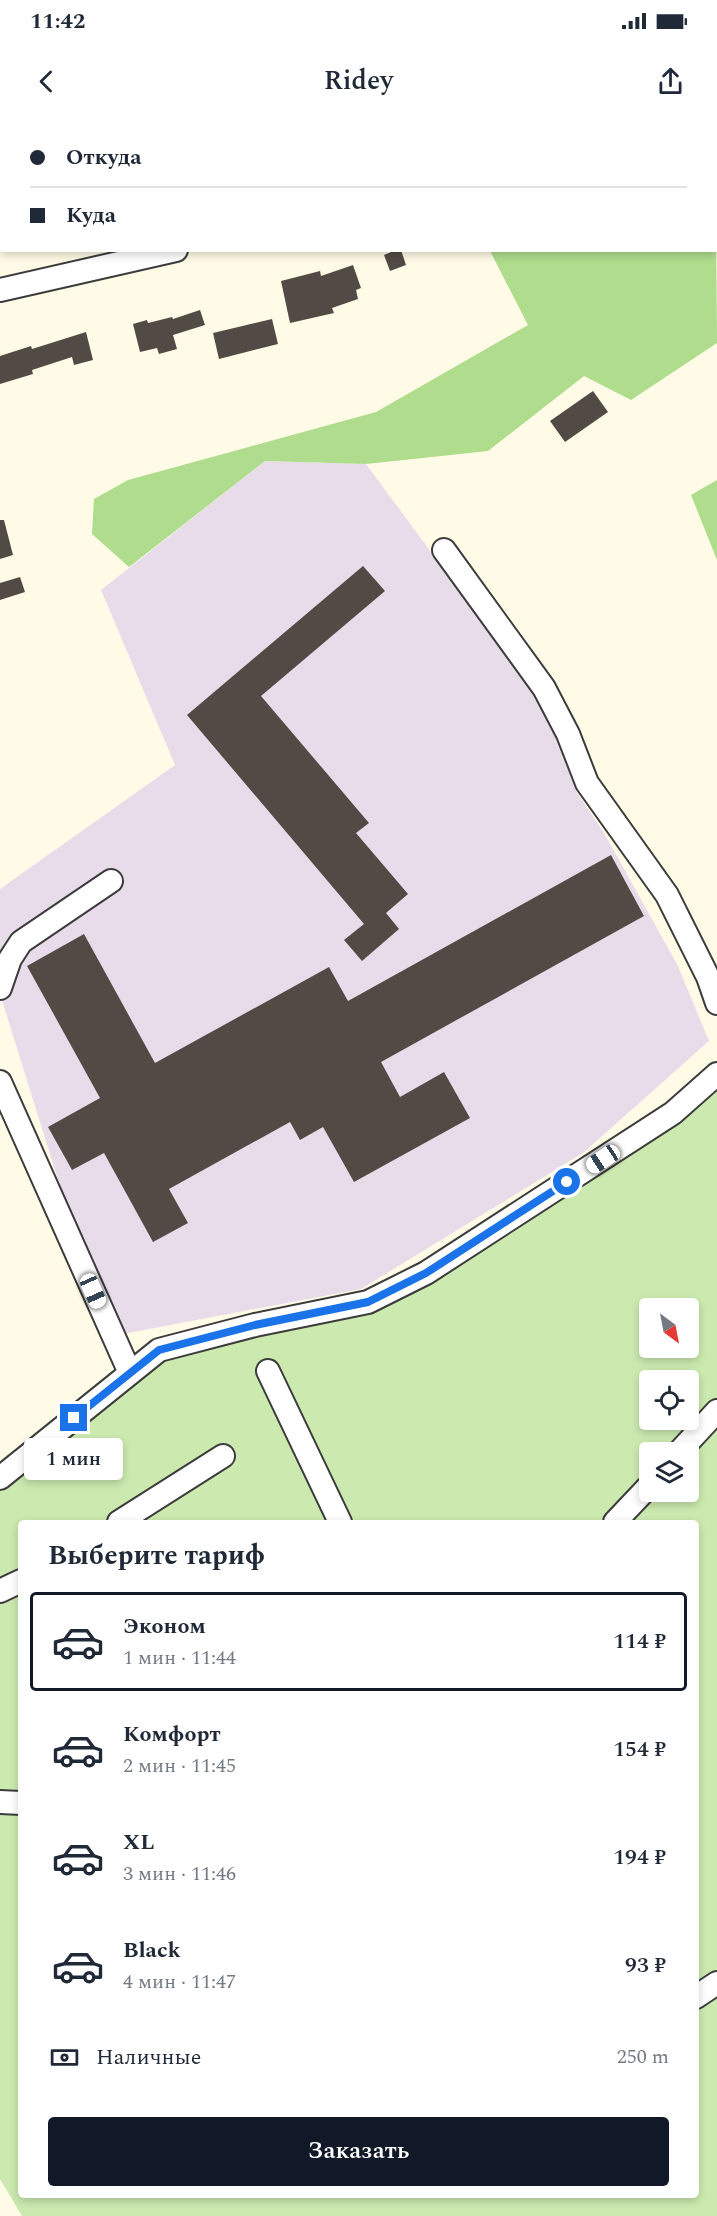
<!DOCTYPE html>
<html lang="ru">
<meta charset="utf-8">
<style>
body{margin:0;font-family:Spectral,serif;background:#f6f6f7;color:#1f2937;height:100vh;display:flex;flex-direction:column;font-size:22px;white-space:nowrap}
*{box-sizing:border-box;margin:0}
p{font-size:20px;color:#747a83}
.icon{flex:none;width:33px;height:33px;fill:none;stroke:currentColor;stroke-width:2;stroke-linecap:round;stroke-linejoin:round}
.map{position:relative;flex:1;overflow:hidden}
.side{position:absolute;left:18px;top:1400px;width:681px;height:678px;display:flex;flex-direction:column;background:#fff;border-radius:6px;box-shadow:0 3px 9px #0003}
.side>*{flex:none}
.banner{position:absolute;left:0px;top:0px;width:717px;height:132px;box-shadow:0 3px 9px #0003;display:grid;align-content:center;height:132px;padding:0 30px;background:#fff}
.needle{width:39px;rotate:148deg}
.buttons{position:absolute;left:639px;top:1178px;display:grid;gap:12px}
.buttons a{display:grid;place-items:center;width:60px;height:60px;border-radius:6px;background:#fff;box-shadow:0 3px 9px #0003;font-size:30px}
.end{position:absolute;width:27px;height:27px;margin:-14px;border:8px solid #1a73e8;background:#fff;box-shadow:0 0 0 3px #fff}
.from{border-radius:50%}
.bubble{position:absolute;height:42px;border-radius:6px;background:#fff;box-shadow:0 3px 9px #0003;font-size:20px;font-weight:600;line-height:42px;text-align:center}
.car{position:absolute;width:18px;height:36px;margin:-18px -9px;border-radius:8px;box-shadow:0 0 4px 2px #0007;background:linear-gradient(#fff 24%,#345 0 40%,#fff 0 76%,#345 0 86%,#fff 0)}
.banner b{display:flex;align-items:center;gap:21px;height:57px;font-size:22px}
.banner b+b{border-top:2px solid #e0e1e3}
.banner i{width:15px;height:15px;background:#1f2937}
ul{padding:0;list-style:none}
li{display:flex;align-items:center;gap:18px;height:99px;margin:0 12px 9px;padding:0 18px;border:3px solid transparent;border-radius:6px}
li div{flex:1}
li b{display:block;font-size:22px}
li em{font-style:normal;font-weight:600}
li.selected{border-color:#111827}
li>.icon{width:54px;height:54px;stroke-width:1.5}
h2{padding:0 30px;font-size:27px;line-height:72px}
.pay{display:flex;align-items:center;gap:15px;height:66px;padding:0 30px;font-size:22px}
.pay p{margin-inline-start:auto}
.primary-button{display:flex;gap:12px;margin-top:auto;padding:12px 30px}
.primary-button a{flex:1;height:69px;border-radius:6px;background:#111827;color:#fff;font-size:24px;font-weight:600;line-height:69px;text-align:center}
.status{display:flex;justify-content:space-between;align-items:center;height:42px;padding:0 30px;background:#fff;direction:ltr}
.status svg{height:16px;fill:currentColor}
header{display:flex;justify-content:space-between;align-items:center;height:78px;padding:0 30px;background:#fff;font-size:27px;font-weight:600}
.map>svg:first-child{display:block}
.industrial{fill:#e9dcea}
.green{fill:#cceaaf;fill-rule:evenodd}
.forest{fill:#afdc8d}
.building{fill:#524b45}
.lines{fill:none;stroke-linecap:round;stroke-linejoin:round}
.minor-casing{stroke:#3c3c3c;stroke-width:26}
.minor{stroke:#fff;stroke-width:22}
.route{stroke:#1a73e8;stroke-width:8}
</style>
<div class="status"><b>11:42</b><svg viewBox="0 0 49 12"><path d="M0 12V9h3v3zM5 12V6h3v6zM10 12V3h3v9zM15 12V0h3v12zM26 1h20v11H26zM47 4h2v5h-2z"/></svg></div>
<header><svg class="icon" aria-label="back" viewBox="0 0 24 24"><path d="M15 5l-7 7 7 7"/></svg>Ridey<svg class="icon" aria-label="share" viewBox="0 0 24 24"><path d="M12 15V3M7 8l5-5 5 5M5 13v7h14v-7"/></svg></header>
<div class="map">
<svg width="717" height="2096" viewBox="0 0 717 2096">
<rect width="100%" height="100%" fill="#fffbe6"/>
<path class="industrial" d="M265 341 366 344 541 581 576 671 604 713 678 846 709 921 583 1033 361 1169 107 1217 0 874V769L175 645 101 470Z"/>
<path class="green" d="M717 954V2096H22L0 2059V1358L159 1230 368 1182ZM650 1188H688V1227H650ZM650 1260H688V1299H650ZM650 1332H688V1371H650ZM21 1402H696V2074H21Z"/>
<g class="forest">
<path d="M716 99 717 223 631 280 584 256 488 331 366 344 265 341 129 447 92 414 94 379 128 360 376 292 528 205 490 131 716 130Z"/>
<path d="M717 360V440L691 375Z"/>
</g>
<g class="building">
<path d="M396 130H401L406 145 390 151 384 135Z"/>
<path d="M353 145 361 168 356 170 358 179 332 188 334 193 290 203 281 161 320 151 321 156Z"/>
<path d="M200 190 205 205 173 215 177 229 159 234 157 228 140 232 133 204 147 200 148 203 172 197 173 199Z"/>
<path d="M272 199 278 224 219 239 213 213Z"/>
<path d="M86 212 93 240 74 245 72 237 32 250 33 254 0 264V236L31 226 32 229Z"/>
<path d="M593 271 608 292 565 322 550 301Z"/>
<path d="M0 400H4L13 435 0 439Z"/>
<path d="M363 446 385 471 261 576 369 703 356 713 408 774 386 793 399 809 362 841 344 820 364 804 187 595Z"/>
<path d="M20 457 25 472 0 480V463Z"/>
<path d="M611 735 644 796 381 942 400 977 444 952 470 998 354 1062 323 1007 300 1020 290 1002 169 1069 188 1103 153 1122 104 1033 72 1050 48 1007 100 978 27 846 84 814 155 943 329 847 348 881Z"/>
</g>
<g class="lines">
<defs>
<g id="minor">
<path d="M613 2 615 0"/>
<path d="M0 170 176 130"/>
<path d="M444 430 544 568 568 614 587 663 667 775 708 857 717 883"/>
<path d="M0 868 10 839 21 822 111 761"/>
<path d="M0 962 130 1253"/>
<path d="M268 1251 340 1402"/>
<path d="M679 1332 717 1291"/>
<path d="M0 1358 159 1230 255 1205 368 1182 426 1153 673 993 717 954"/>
<path d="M119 1402 223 1336"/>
<path d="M615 1402 650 1365"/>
<path d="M0 1471 21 1461"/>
<path d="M0 1682 21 1683"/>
<path d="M696 1877 717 1863"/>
</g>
</defs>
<use href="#minor" class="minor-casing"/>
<use href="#minor" class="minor"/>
</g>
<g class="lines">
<path class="route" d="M74 1298 159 1230 255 1205 368 1182 426 1153 567 1062"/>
</g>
</svg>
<div class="buttons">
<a><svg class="needle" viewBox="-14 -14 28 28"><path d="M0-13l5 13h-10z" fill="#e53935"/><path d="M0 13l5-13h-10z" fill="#747a83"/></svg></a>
<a><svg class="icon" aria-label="locate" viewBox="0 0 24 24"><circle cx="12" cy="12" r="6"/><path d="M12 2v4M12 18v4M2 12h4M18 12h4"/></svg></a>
<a><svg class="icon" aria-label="layers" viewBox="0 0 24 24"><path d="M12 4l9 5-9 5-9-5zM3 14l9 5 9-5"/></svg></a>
</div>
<i class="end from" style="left:567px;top:1062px"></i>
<i class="end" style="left:74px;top:1298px"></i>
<div class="bubble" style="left:24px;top:1318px;width:99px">1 мин</div>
<i class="car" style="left:603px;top:1039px;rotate:237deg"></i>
<i class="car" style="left:93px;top:1171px;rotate:156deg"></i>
<div class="banner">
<b><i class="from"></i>Откуда</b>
<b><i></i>Куда</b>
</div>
<section class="side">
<h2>Выберите тариф</h2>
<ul>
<li class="selected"><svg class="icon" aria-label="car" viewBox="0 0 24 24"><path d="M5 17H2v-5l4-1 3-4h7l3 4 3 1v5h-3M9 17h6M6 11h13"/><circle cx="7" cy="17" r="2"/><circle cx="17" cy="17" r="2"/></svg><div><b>Эконом</b><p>1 мин · 11:44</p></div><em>114 ₽</em></li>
<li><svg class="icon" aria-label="car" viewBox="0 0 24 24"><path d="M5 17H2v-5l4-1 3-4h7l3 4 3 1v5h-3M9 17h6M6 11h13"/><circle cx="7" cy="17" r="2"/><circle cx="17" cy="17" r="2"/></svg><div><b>Комфорт</b><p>2 мин · 11:45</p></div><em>154 ₽</em></li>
<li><svg class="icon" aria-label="car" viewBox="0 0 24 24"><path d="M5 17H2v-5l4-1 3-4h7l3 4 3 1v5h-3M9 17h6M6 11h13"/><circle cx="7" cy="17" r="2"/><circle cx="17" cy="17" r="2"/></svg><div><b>XL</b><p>3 мин · 11:46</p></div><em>194 ₽</em></li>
<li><svg class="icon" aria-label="car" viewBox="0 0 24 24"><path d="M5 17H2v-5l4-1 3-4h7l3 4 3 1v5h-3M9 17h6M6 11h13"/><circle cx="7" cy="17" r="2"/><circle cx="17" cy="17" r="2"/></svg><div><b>Black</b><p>4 мин · 11:47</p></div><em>93 ₽</em></li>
</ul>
<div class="pay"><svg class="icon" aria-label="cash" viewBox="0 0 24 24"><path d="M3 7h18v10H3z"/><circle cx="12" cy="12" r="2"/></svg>Наличные<p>250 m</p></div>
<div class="primary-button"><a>Заказать</a></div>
</section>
</div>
